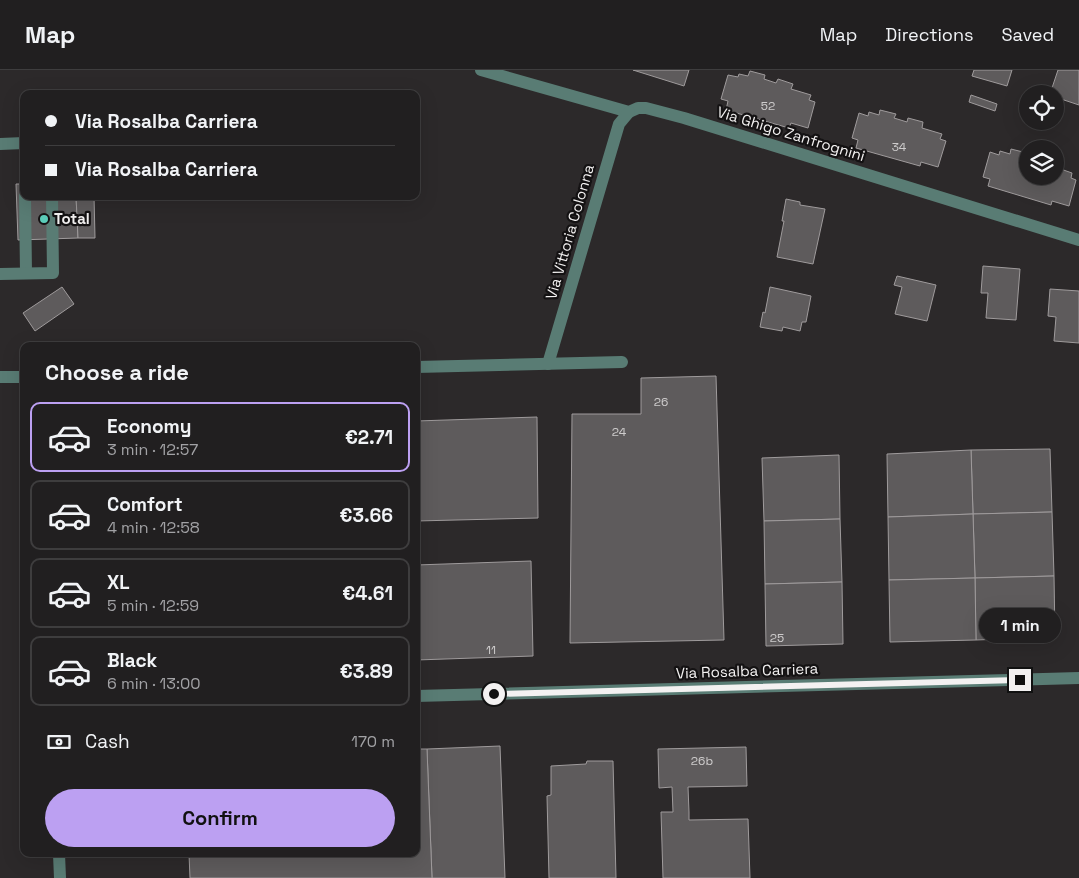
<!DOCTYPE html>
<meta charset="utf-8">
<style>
body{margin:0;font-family:"Space Grotesk",sans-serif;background:#292729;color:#f1f3f6;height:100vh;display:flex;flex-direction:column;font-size:19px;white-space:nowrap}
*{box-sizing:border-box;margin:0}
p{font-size:16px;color:#a2a2a5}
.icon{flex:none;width:28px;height:28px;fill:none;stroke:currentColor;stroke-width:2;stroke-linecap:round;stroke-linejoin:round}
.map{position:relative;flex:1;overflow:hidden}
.sheet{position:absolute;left:20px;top:272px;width:400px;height:515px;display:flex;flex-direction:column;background:#211f20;border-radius:10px;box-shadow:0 5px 20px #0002,0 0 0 1px #3e3d3e}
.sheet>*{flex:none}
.banner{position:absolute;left:20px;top:20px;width:400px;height:110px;border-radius:10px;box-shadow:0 5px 20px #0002,0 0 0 1px #3e3d3e;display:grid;align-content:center;height:110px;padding:0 25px;background:#211f20}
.fabs{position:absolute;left:1019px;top:15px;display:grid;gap:10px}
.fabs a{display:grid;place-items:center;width:45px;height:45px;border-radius:50%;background:#211f20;box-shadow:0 5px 20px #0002,0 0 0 1px #3e3d3e;font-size:25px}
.end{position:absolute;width:22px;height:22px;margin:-11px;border:6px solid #f3f1f1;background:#111;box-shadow:0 0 0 2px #111}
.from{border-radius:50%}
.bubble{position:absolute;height:35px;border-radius:18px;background:#211f20;box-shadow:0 5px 20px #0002,0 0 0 1px #3e3d3e;font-size:16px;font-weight:800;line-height:35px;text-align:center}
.banner b{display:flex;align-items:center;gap:18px;height:48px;font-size:19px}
.banner b+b{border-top:1px solid #3e3d3e}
.banner i{width:12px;height:12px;background:#f1f3f6}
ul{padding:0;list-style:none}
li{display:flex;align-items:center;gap:15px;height:70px;margin:0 10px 8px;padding:0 15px;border:2px solid #3e3d3e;border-radius:10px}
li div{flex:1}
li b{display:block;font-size:19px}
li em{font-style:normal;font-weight:800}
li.active{border-color:#bca0f2}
li>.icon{width:45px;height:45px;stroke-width:1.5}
h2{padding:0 25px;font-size:22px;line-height:60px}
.pay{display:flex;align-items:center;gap:12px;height:55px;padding:0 25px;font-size:19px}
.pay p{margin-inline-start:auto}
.primary-button{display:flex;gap:10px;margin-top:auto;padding:10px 25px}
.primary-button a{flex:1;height:58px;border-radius:30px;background:#bca0f2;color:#111;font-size:20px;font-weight:800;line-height:58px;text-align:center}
header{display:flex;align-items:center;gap:30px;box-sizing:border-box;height:70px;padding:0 25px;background:#211f20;border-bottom:1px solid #3e3d3e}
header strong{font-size:24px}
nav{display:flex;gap:28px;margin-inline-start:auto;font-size:18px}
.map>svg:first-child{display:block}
.building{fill:#5e5b5c;stroke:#9f9b9c}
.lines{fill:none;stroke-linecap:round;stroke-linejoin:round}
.minor{stroke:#597c74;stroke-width:12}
.route{stroke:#f3f1f1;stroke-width:6}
.poi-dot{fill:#5cceba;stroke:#141213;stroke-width:2}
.labels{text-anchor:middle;stroke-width:4.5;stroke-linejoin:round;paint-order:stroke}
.number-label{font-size:12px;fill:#cecccc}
.street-label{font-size:15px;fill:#f3f1f1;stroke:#141213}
.poi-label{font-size:15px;font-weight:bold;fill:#f3f1f1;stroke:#141213;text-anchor:start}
</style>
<header>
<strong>Map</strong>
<nav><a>Map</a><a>Directions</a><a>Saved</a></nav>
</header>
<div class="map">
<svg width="1079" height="808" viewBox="0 0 1079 808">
<rect width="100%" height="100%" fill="#2c292a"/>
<g class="building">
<path d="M633 0H689L684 16Z"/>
<path d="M974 0H1012L1007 16 972 6Z"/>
<path d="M1058 0H1079V35L1055 27V24H1050Z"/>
<path d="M750 1 765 5 764 9 776 13 778 9 793 14 791 19 811 25 809 30 815 32 808 58 791 53 789 58 726 40 728 31 721 29 728 5 738 7 739 4 748 6Z"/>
<path d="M971 25 997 34 995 41 969 32Z"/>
<path d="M880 40 896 44 894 48 907 52 908 48 923 52 922 58 942 64 940 69 946 71 938 97 921 92 920 96 856 78 858 70 852 68 859 43 868 46 869 42 879 45Z"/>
<path d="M1011 79 1027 83 1025 87 1028 88V106H1055V97L1072 103 1071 108 1076 110 1069 136 1052 131 1051 135 988 116 990 109 983 107 990 82 999 85 1000 81 1010 84Z"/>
<path d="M16 114H24V126H76L78 168 18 170Z"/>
<path d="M76 126H94L95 168H78Z"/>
<path d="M786 129 800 132V135L825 139 813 194 777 187 784 151H782Z"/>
<path d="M983 196 1020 199 1016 250 986 248 988 223H981Z"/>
<path d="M897 206 936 215 927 251 895 244 902 217 894 215Z"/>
<path d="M62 217 74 234 35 261 23 243Z"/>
<path d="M770 217 811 226 806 252H802L800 261 783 257 782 261 760 257 763 242 765 243Z"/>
<path d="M1050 219 1079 221V273L1054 271 1056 247 1048 246Z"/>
<path d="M716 306 724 570 570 573 572 344H641V308Z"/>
<path d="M537 347 538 448 416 451V351Z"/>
<path d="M1050 379 1052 442 973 444 971 380Z"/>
<path d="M971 380 973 444 888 447 887 384Z"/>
<path d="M839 385 840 449 764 451 762 388Z"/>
<path d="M1052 442 1054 506 975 508 973 444Z"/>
<path d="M973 444 975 508 889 510 888 447Z"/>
<path d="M840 449 842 512 765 514 764 451Z"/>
<path d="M531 491 533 586 416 590V495Z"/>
<path d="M1054 506 1055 567 976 570 975 508Z"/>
<path d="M975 508 976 570 890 572 889 510Z"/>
<path d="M842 512 843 574 766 576 765 514Z"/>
<path d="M500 676 505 808H432L427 679Z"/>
<path d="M746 677 747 716 688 717 689 742V750L748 749 750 808H663L661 742H673L672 717 659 718 658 679Z"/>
<path d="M416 679H427L432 808H190L189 784H416Z"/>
<path d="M587 691H613L616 808H549L547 726 551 725V696L586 694Z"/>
</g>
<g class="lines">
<g class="minor">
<path d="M481 0 629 42 638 38H646L684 48 1079 170"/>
<path d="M0 74 24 73"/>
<path d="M25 126 26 203"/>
<path d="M0 204 53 203 52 126"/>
<path d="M548 294 619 54 629 42"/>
<path d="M416 297 622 292"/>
<path d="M0 307H24"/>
<path d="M416 626 1079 608"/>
<path d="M59 784 60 808"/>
</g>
</g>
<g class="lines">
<path class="route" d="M494 624 1020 610"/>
</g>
<circle class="poi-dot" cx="44" cy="149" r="5"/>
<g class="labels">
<g class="number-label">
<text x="768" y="40">52</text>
<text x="899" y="81">34</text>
<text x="661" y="336">26</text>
<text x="619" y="366">24</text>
<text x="777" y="572">25</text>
<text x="491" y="584">11</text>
<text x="702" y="695">26b</text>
</g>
<g class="street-label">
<text transform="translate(791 64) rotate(17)" y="5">Via Ghigo Zanfrognini</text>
<text transform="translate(570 162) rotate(-74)" y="5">Via Vittoria Colonna</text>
<text transform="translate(747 601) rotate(-2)" y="5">Via Rosalba Carriera</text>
</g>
<g class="poi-label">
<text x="54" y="154">Total</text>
</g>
</g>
</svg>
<div class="fabs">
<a><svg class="icon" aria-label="locate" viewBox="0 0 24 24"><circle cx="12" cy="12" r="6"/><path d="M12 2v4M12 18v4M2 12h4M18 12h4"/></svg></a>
<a><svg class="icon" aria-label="layers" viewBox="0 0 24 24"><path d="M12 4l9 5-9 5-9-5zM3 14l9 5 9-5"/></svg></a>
</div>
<i class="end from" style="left:494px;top:624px"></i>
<i class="end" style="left:1020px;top:610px"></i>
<div class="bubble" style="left:979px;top:538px;width:82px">1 min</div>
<div class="banner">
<b><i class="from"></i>Via Rosalba Carriera</b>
<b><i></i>Via Rosalba Carriera</b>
</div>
<section class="sheet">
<h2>Choose a ride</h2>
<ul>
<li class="active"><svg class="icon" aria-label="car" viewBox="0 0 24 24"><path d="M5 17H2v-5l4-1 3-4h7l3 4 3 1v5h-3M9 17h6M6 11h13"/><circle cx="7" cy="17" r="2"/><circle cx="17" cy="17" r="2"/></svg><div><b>Economy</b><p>3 min · 12:57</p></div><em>€2.71</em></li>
<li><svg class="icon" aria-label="car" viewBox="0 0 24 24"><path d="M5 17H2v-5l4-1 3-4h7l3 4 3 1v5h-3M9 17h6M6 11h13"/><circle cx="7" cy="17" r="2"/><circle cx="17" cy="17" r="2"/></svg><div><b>Comfort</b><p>4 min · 12:58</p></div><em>€3.66</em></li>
<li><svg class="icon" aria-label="car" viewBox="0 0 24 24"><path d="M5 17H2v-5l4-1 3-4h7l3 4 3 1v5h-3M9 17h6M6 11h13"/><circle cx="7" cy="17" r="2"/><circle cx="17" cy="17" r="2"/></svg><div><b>XL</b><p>5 min · 12:59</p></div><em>€4.61</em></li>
<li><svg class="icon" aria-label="car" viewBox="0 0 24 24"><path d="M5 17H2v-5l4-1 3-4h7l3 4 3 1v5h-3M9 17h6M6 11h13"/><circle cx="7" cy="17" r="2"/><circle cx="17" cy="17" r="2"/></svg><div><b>Black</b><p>6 min · 13:00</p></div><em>€3.89</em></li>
</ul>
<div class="pay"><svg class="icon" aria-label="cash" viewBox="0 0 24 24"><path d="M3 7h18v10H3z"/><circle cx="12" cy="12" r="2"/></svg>Cash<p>170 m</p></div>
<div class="primary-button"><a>Confirm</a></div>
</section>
</div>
